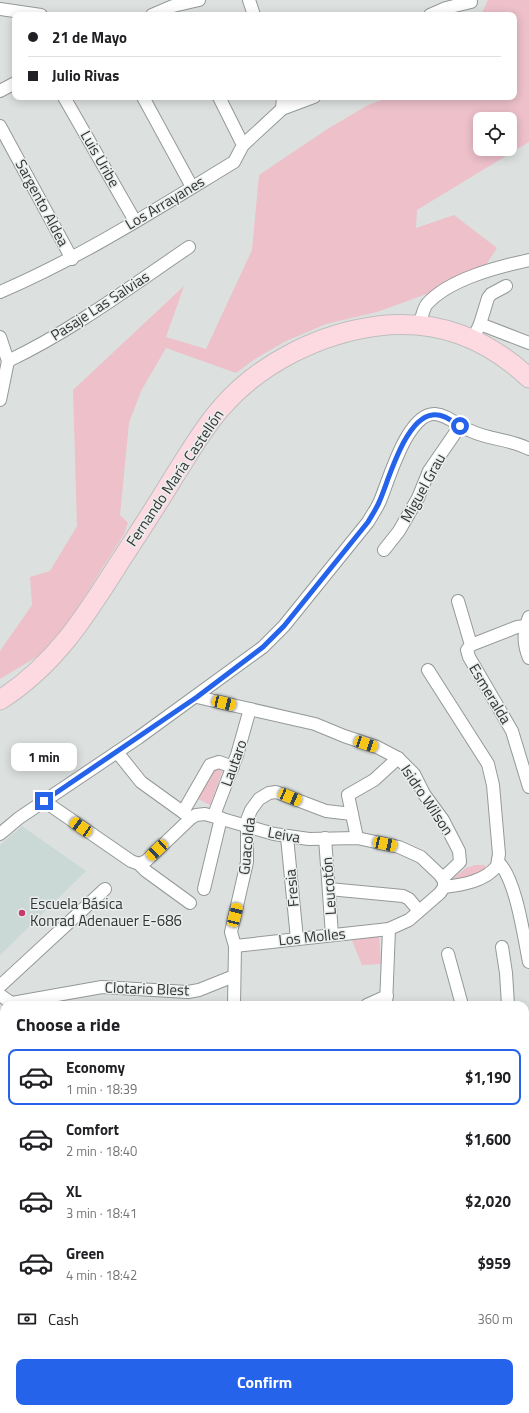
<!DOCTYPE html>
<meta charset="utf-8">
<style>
body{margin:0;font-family:"Titillium Web",sans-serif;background:#f6f6f6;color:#202124;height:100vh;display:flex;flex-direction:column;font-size:15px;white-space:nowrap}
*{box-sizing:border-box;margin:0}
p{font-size:13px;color:#757577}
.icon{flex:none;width:22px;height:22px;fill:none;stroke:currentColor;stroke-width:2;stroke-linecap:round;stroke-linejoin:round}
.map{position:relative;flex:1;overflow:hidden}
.side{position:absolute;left:0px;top:1001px;width:529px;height:412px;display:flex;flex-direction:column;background:#fff;border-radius:12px 12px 0 0;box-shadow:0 2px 10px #0003}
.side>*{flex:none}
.guide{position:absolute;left:12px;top:12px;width:505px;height:88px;border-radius:8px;box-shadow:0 2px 10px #0003;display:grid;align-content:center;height:88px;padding:0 16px;background:#fff}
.tools{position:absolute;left:473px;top:112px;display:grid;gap:8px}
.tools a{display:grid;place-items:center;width:44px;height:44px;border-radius:8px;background:#fff;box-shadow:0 2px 10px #0003;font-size:20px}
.end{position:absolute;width:18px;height:18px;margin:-9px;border:5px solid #2563eb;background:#fff;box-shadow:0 0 0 2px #fff}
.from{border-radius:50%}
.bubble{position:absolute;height:28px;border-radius:8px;background:#fff;box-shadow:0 2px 10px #0003;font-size:13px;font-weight:700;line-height:28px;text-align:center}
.car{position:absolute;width:12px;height:24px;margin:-12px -6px;border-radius:5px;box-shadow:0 0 3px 1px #0007;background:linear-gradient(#f5c518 24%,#345 0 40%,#f5c518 0 76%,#345 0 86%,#f5c518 0)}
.guide b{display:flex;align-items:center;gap:14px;height:38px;font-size:15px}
.guide b+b{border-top:1px solid #e0e0e0}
.guide i{width:10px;height:10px;background:#202124}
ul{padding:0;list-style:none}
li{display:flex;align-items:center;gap:12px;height:56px;margin:0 8px 6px;padding:0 8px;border:2px solid transparent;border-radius:8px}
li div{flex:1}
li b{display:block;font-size:15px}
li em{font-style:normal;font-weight:700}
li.on{border-color:#2563eb}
li>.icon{width:36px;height:36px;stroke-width:1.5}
h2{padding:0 16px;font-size:18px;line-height:48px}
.pay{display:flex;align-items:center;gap:10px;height:44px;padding:0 16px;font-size:15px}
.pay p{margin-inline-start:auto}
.action{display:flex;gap:8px;margin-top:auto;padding:8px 16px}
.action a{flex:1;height:46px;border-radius:8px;background:#2563eb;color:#fff;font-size:16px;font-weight:700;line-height:46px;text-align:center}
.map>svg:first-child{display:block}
.built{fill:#cad8d6}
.green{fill:#edc0ca;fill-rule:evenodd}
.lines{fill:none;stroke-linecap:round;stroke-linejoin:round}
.street-casing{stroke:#949998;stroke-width:14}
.secondary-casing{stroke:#949998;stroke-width:19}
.primary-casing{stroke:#bebebe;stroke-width:21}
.street{stroke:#fff;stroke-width:12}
.secondary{stroke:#feedf1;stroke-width:17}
.primary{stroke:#fddae2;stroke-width:19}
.route{stroke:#2563eb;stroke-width:5}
.poi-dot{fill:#c73a6c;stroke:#e9eeed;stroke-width:1.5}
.labels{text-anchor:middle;stroke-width:3;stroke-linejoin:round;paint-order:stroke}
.street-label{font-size:15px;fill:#333434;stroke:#e9eeed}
.poi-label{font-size:15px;fill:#333434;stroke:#e9eeed;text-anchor:start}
</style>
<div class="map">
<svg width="529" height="1413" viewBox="0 0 529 1413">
<rect width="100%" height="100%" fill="#dce1e0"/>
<g class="built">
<path d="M22 826 86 871 0 955V845Z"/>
<path d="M529 1379V1413H477L483 1409H525V1382Z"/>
</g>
<g class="green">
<path d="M488 0H529V142L417 210 416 228 454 215 497 248 479 275 377 312 326 324 284 342 255 359 236 373 166 348 141 391 129 423 120 515 128 523 124 534 78 607 48 650 0 679V651L32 605 30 577 50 571 77 526 73 390 184 286 166 337 206 349 252 250 259 175 329 128 368 105 390 97H514V15H481ZM480 119H510V149H480Z"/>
<path d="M213 765 223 769 210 805 196 798Z"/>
<path d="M475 865H485V870L464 880 455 881 452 879 466 868Z"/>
<path d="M379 936 381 964 362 965 351 938Z"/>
</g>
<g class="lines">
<defs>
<g id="street">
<path d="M249 0 254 15"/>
<path d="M0 9 41 15"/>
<path d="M152 15 173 6 199 0"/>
<path d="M430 15 446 8 471 2"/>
<path d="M0 91 15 83"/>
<path d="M64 97 135 221"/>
<path d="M143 97 192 187"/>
<path d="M219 97 243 145"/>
<path d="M282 109 283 97"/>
<path d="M0 126 72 259"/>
<path d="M0 292C82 257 158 208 234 162L243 145 282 109 314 97"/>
<path d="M419 324C422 318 423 309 427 304 449 279 498 267 529 260"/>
<path d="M480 324 488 298 491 294 506 286"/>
<path d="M0 337 8 361 0 400"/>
<path d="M473 339 480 324 529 343"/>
<path d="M8 361C73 330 130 287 189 247"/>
<path d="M384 550 399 531 418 498 429 471 460 426"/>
<path d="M458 601 471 645 467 650 469 657 512 731 529 787"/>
<path d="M529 617C523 631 523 644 529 658"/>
<path d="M471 645 517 627 526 626"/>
<path d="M428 670 488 764 493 785 499 854 497 866C485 881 463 885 444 887"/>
<path d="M197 697 315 724 344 736 377 747 398 758 414 774 424 794 443 820 459 851 460 862 443 878"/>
<path d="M117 752 141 782 191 818"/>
<path d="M44 801 131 861 139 864 146 871 190 903"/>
<path d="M183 812 210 765 219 762 233 767"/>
<path d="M214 815 237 755 250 709"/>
<path d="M0 834 19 818 138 738 263 647 284 626 368 522C372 515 377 508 380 501 389 480 407 413 435 414 448 415 460 427 471 431 490 440 511 439 529 449"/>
<path d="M287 837 297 939"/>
<path d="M325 838 332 935"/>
<path d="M357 838 348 795 374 780 398 758"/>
<path d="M498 862C516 878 524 938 529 962"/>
<path d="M139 864 146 861 191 818 196 815 205 814 274 834 309 839 357 838 399 847 421 857 440 875 444 881V887L440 893 409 920 389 929 235 946"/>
<path d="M204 889 221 818"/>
<path d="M329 889 403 896 409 899 419 911"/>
<path d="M502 947 506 973 508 1005"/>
<path d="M448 954 462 1005"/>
<path d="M0 986 105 889"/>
<path d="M0 995 14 1005"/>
<path d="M12 1003 102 987 188 992 199 990 234 976"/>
<path d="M234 1005 235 946 231 932 247 862V820L251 810 259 799 269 793 276 792 326 811 352 814"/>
<path d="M367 1005 387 996"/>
<path d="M386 1005 389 929"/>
<path d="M0 1106 4 1109"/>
<path d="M525 1260 529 1269"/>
<path d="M0 1366 4 1361"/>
<path d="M170 1413 174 1409"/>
</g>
<g id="secondary">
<path d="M525 1119 529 1118"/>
<path d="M0 1155 4 1154"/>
<path d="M525 1198 529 1200"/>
</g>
<path id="primary" d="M0 700C55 665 85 617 119 563 138 534 157 505 175 475 190 452 203 428 222 407 260 363 321 333 378 326 438 319 486 338 529 378"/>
</defs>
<use href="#street" class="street-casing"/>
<use href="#secondary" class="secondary-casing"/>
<use href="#primary" class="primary-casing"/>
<use href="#street" class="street"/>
<use href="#secondary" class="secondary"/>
<use href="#primary" class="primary"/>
</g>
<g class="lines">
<path class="route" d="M44 801 197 697 263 647 284 626 368 522C372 515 377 508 380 500 389 479 405 419 432 415 442 413 452 421 460 426"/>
</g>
<circle class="poi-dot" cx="22" cy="913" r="4"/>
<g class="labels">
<g class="street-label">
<text transform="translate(100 159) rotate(60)" y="5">Luis Uribe</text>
<text transform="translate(42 203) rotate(62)" y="5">Sargento Aldea</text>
<text transform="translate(165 203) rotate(-31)" y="5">Los Arrayanes</text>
<text transform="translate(100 306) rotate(-33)" y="5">Pasaje Las Salvias</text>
<text transform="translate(175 478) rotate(-56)" y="5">Fernando María Castellón</text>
<text transform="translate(423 488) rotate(-61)" y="5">Miguel Grau</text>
<text transform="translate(490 694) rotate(59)" y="5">Esmeralda</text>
<text transform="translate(234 763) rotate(-70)" y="5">Lautaro</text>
<text transform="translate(427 800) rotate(56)" y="5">Isidro Wilson</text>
<text transform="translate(284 835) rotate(10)" y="5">Leiva</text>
<text transform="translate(247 846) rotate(-84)" y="5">Guacolda</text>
<text transform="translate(329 886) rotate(-94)" y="5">Leucotón</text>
<text transform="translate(292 888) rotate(-95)" y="5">Fresia</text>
<text transform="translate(312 937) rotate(-6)" y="5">Los Molles</text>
<text transform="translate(147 989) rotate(2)" y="5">Clotario Blest</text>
</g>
<g class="poi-label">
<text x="30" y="909">Escuela Básica<tspan x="30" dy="17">Konrad Adenauer E-686</tspan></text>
</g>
</g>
</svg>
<div class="tools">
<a><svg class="icon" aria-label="locate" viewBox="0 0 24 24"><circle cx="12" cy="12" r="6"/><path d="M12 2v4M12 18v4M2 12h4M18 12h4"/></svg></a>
</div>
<i class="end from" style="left:460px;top:426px"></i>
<i class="end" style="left:44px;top:801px"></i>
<div class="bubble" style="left:11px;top:743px;width:66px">1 min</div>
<i class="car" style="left:224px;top:703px;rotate:103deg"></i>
<i class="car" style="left:366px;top:744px;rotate:108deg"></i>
<i class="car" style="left:290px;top:797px;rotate:113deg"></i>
<i class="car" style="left:81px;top:827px;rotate:305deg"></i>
<i class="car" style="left:385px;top:844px;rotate:102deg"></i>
<i class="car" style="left:157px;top:850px;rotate:227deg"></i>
<i class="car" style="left:235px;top:915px;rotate:14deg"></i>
<div class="guide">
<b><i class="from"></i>21 de Mayo</b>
<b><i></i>Julio Rivas</b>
</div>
<section class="side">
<h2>Choose a ride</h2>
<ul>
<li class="on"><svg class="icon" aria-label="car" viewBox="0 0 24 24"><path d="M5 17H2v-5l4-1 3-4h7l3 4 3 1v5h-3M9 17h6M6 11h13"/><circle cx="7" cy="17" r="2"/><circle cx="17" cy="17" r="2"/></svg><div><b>Economy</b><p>1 min · 18:39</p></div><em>$1,190</em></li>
<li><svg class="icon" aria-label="car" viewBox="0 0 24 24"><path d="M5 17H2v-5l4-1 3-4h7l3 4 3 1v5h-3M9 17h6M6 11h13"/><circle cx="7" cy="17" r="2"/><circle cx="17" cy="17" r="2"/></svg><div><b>Comfort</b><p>2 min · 18:40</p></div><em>$1,600</em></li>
<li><svg class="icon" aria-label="car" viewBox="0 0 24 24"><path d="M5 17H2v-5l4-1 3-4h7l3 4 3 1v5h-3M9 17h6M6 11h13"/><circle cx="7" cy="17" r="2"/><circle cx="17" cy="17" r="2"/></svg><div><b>XL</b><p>3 min · 18:41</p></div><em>$2,020</em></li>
<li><svg class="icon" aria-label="car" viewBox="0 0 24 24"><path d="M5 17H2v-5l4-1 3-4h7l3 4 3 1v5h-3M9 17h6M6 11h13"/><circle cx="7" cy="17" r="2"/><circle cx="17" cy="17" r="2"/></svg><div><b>Green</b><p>4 min · 18:42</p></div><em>$959</em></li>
</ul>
<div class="pay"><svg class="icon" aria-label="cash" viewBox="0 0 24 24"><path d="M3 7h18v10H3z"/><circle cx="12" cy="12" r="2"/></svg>Cash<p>360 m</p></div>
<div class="action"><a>Confirm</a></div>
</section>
</div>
